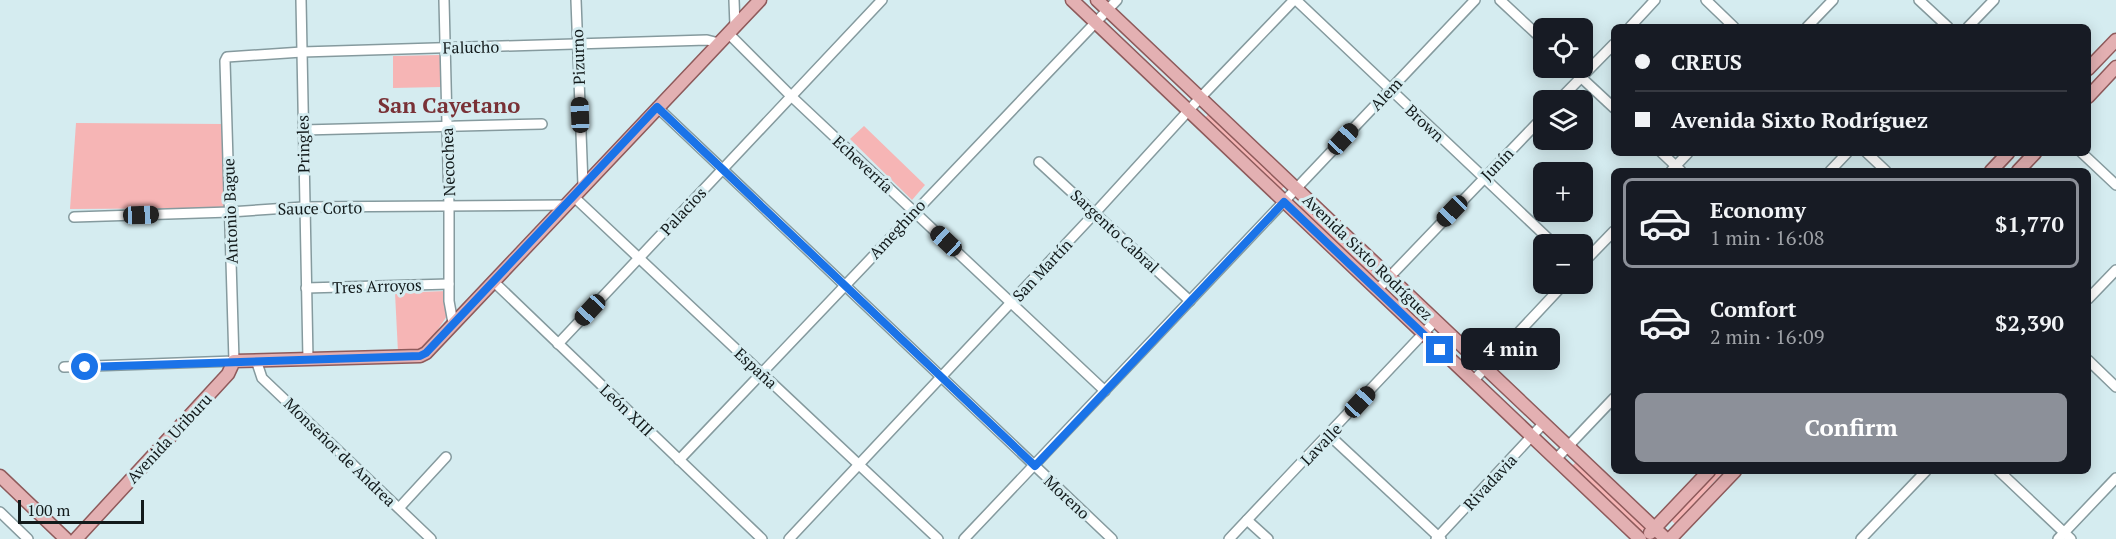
<!DOCTYPE html>
<meta charset="utf-8">
<style>
body{margin:0;font-family:"PT Serif",serif;background:#242831;color:#f1f3f6;height:100vh;display:flex;flex-direction:column;font-size:22px;white-space:nowrap}
*{box-sizing:border-box;margin:0}
p{font-size:20px;color:#9ea1a6}
.icon{flex:none;width:33px;height:33px;fill:none;stroke:currentColor;stroke-width:2;stroke-linecap:round;stroke-linejoin:round}
.map{position:relative;flex:1;overflow:hidden}
.drawer{position:absolute;left:1611px;top:168px;width:480px;height:306px;display:flex;flex-direction:column;background:#171b24;border-radius:9px;box-shadow:0 3px 15px #0003}
.drawer>*{flex:none}
.hud{position:absolute;left:1611px;top:24px;width:480px;height:132px;border-radius:9px;box-shadow:0 3px 15px #0003;display:grid;align-content:center;height:132px;padding:0 24px;background:#171b24}
.controls{position:absolute;left:1533px;top:18px;display:grid;gap:12px}
.controls a{display:grid;place-items:center;width:60px;height:60px;border-radius:9px;background:#171b24;box-shadow:0 3px 15px #0003;font-size:30px}
.scale{position:absolute;left:18px;bottom:15px;width:126px;box-sizing:border-box;padding-left:6px;border:3px solid #121a1b;border-top:0;font-size:16px;line-height:21px;white-space:nowrap;color:#121a1b;-webkit-text-stroke:4px #d5ecf0;paint-order:stroke}
.end{position:absolute;width:27px;height:27px;margin:-14px;border:8px solid #1a73e8;background:#fff;box-shadow:0 0 0 3px #fff}
.from{border-radius:50%}
.bubble{position:absolute;height:42px;border-radius:9px;background:#171b24;box-shadow:0 3px 15px #0003;font-size:20px;font-weight:600;line-height:42px;text-align:center}
.car{position:absolute;width:18px;height:36px;margin:-18px -9px;border-radius:8px;box-shadow:0 0 4px 2px #0007;background:linear-gradient(#222 24%,#8ab4d8 0 40%,#222 0 76%,#8ab4d8 0 86%,#222 0)}
.hud b{display:flex;align-items:center;gap:21px;height:57px;font-size:22px}
.hud b+b{border-top:2px solid #363941}
.hud i{width:15px;height:15px;background:#f1f3f6}
ul{padding:10px 0 0;list-style:none}
li{display:flex;align-items:center;gap:18px;height:90px;margin:0 12px 9px;padding:0 12px;border:3px solid transparent;border-radius:9px}
li div{flex:1}
li b{display:block;font-size:22px}
li em{font-style:normal;font-weight:600}
li.on{border-color:#8c9099}
li>.icon{width:54px;height:54px;stroke-width:1.5}
.action{display:flex;gap:12px;margin-top:auto;padding:12px 24px}
.action a{flex:1;height:69px;border-radius:9px;background:#8c9099;color:#fff;font-size:24px;font-weight:600;line-height:69px;text-align:center}
.map>svg:first-child{display:block}
.green{fill:#f6b5b5}
.lines{fill:none;stroke-linecap:round;stroke-linejoin:round}
.minor-casing{stroke:#859a9e;stroke-width:12}
.major-casing{stroke:#8e5a5b;stroke-width:15}
.minor{stroke:#fff;stroke-width:9}
.major{stroke:#e3b0b2;stroke-width:12}
.route{stroke:#1a73e8;stroke-width:8}
.labels{text-anchor:middle;stroke-width:6;stroke-linejoin:round;paint-order:stroke}
.street-label{font-size:16px;fill:#121a1b;stroke:#d5ecf0}
.district-label{font-size:22px;font-weight:bold;fill:#793136;stroke:#d5ecf0}
</style>
<div class="map">
<svg width="2116" height="539" viewBox="0 0 2116 539">
<rect width="100%" height="100%" fill="#d5ecf0"/>
<g class="green">
<path d="M440 55 441 87 393 88V56Z"/>
<path d="M1210 112 1287 183 1281 190 1204 119Z"/>
<path d="M76 123 222 124 226 208 70 209Z"/>
<path d="M864 126 925 185 912 200 850 139Z"/>
<path d="M1305 201 1379 272 1373 278 1299 208Z"/>
<path d="M446 291 447 316 430 341 419 350 398 352 395 293Z"/>
<path d="M1577 461 1646 527 1640 533 1571 467Z"/>
<path d="M1715 471H1724L1675 524 1670 519Z"/>
</g>
<g class="lines">
<defs>
<g id="minor">
<path d="M301 0 308 359"/>
<path d="M444 0 449 206V301L453 323"/>
<path d="M576 0 583 185"/>
<path d="M734 0 735 26"/>
<path d="M1296 0 1554 244"/>
<path d="M1500 0 1544 41"/>
<path d="M1706 0 1734 27"/>
<path d="M1919 0 1948 27"/>
<path d="M1630 27 1655 0"/>
<path d="M1807 27 1833 0"/>
<path d="M1968 27 1994 0"/>
<path d="M728 33 791 96 1105 391"/>
<path d="M1571 68 1614 108"/>
<path d="M1559 100 1614 44"/>
<path d="M657 107 1112 539"/>
<path d="M303 130 542 124"/>
<path d="M1662 153 1681 171"/>
<path d="M1867 153 1886 171"/>
<path d="M2082 153 2116 185"/>
<path d="M1039 162 1190 301"/>
<path d="M1671 171 1688 153"/>
<path d="M1830 171 1847 153"/>
<path d="M573 196 938 539"/>
<path d="M74 217 230 212 303 207 566 205"/>
<path d="M1582 264 1614 231"/>
<path d="M493 281 762 539"/>
<path d="M306 288 449 284"/>
<path d="M1377 290 1544 116"/>
<path d="M2088 299 2116 270"/>
<path d="M558 344 882 0"/>
<path d="M256 360 262 378 431 539"/>
<path d="M2088 360 2116 387"/>
<path d="M64 367 234 361 225 61 227 57 302 52 707 40 719 43"/>
<path d="M1474 380 1564 284"/>
<path d="M1329 435 1441 539"/>
<path d="M1556 459 1614 398"/>
<path d="M679 460 1117 0"/>
<path d="M1999 471 2071 539"/>
<path d="M399 508 446 457"/>
<path d="M0 512 28 539"/>
<path d="M1247 520 1268 539"/>
<path d="M789 539 1095 213 1200 98 1294 0"/>
<path d="M964 539 1475 0"/>
<path d="M1229 539 1435 321"/>
<path d="M1436 539 1543 424"/>
<path d="M1861 539 1926 471"/>
<path d="M2058 539 2116 478"/>
</g>
<g id="major">
<path d="M1072 0 1640 539"/>
<path d="M1097 0 1666 539"/>
<path d="M2088 69 2116 40"/>
<path d="M2088 97 2116 67"/>
<path d="M1991 171 2008 153"/>
<path d="M2018 171 2035 153"/>
<path d="M0 476 66 539"/>
<path d="M1650 533 1709 471"/>
<path d="M76 539 228 374 234 361 420 356 426 353 760 0"/>
<path d="M1670 539 1735 471"/>
</g>
</defs>
<use href="#minor" class="minor-casing"/>
<use href="#major" class="major-casing"/>
<use href="#minor" class="minor"/>
<use href="#major" class="major"/>
</g>
<g class="lines">
<path class="route" d="M85 367 420 356 426 353 657 107 1035 466 1284 202 1440 350"/>
</g>
<g class="labels">
<g class="street-label">
<text transform="translate(471 47) rotate(-1)" y="6">Falucho</text>
<text transform="translate(578 57) rotate(-92)" y="6">Pizurno</text>
<text transform="translate(1386 94) rotate(-47)" y="6">Alem</text>
<text transform="translate(1425 123) rotate(43)" y="6">Brown</text>
<text transform="translate(303 144) rotate(-91)" y="6">Pringles</text>
<text transform="translate(448 162) rotate(-92)" y="6">Necochea</text>
<text transform="translate(863 164) rotate(43)" y="6">Echeverría</text>
<text transform="translate(1497 164) rotate(-46)" y="6">Junín</text>
<text transform="translate(320 208) rotate(-1)" y="6">Sauce Corto</text>
<text transform="translate(230 211) rotate(-92)" y="6">Antonio Bague</text>
<text transform="translate(683 211) rotate(-47)" y="6">Palacios</text>
<text transform="translate(897 229) rotate(-47)" y="6">Ameghino</text>
<text transform="translate(1115 231) rotate(43)" y="6">Sargento Cabral</text>
<text transform="translate(1368 257) rotate(44)" y="6">Avenida Sixto Rodríguez</text>
<text transform="translate(1042 270) rotate(-47)" y="6">San Martín</text>
<text transform="translate(377 286) rotate(-2)" y="6">Tres Arroyos</text>
<text transform="translate(756 368) rotate(43)" y="6">España</text>
<text transform="translate(627 410) rotate(44)" y="6">León XIII</text>
<text transform="translate(169 438) rotate(-47)" y="6">Avenida Uriburu</text>
<text transform="translate(1321 444) rotate(-46)" y="6">Lavalle</text>
<text transform="translate(340 452) rotate(44)" y="6">Monseñor de Andrea</text>
<text transform="translate(1490 482) rotate(-47)" y="6">Rivadavia</text>
<text transform="translate(1067 497) rotate(43)" y="6">Moreno</text>
</g>
<g class="district-label">
<text x="449" y="113">San Cayetano</text>
</g>
</g>
</svg>
<div class="controls">
<a><svg class="icon" aria-label="locate" viewBox="0 0 24 24"><circle cx="12" cy="12" r="6"/><path d="M12 2v4M12 18v4M2 12h4M18 12h4"/></svg></a>
<a><svg class="icon" aria-label="layers" viewBox="0 0 24 24"><path d="M12 4l9 5-9 5-9-5zM3 14l9 5 9-5"/></svg></a>
<a>+</a>
<a>−</a>
</div>
<div class="scale">100 m</div>
<i class="end from" style="left:85px;top:367px"></i>
<i class="end" style="left:1440px;top:350px"></i>
<div class="bubble" style="left:1461px;top:328px;width:99px">4 min</div>
<i class="car" style="left:580px;top:115px;rotate:358deg"></i>
<i class="car" style="left:1343px;top:139px;rotate:43deg"></i>
<i class="car" style="left:1452px;top:211px;rotate:224deg"></i>
<i class="car" style="left:141px;top:215px;rotate:88deg"></i>
<i class="car" style="left:946px;top:241px;rotate:313deg"></i>
<i class="car" style="left:590px;top:310px;rotate:223deg"></i>
<i class="car" style="left:1360px;top:402px;rotate:43deg"></i>
<div class="hud">
<b><i class="from"></i>CREUS</b>
<b><i></i>Avenida Sixto Rodríguez</b>
</div>
<section class="drawer">
<ul>
<li class="on"><svg class="icon" aria-label="car" viewBox="0 0 24 24"><path d="M5 17H2v-5l4-1 3-4h7l3 4 3 1v5h-3M9 17h6M6 11h13"/><circle cx="7" cy="17" r="2"/><circle cx="17" cy="17" r="2"/></svg><div><b>Economy</b><p>1 min · 16:08</p></div><em>$1,770</em></li>
<li><svg class="icon" aria-label="car" viewBox="0 0 24 24"><path d="M5 17H2v-5l4-1 3-4h7l3 4 3 1v5h-3M9 17h6M6 11h13"/><circle cx="7" cy="17" r="2"/><circle cx="17" cy="17" r="2"/></svg><div><b>Comfort</b><p>2 min · 16:09</p></div><em>$2,390</em></li>
</ul>
<div class="action"><a>Confirm</a></div>
</section>
</div>
